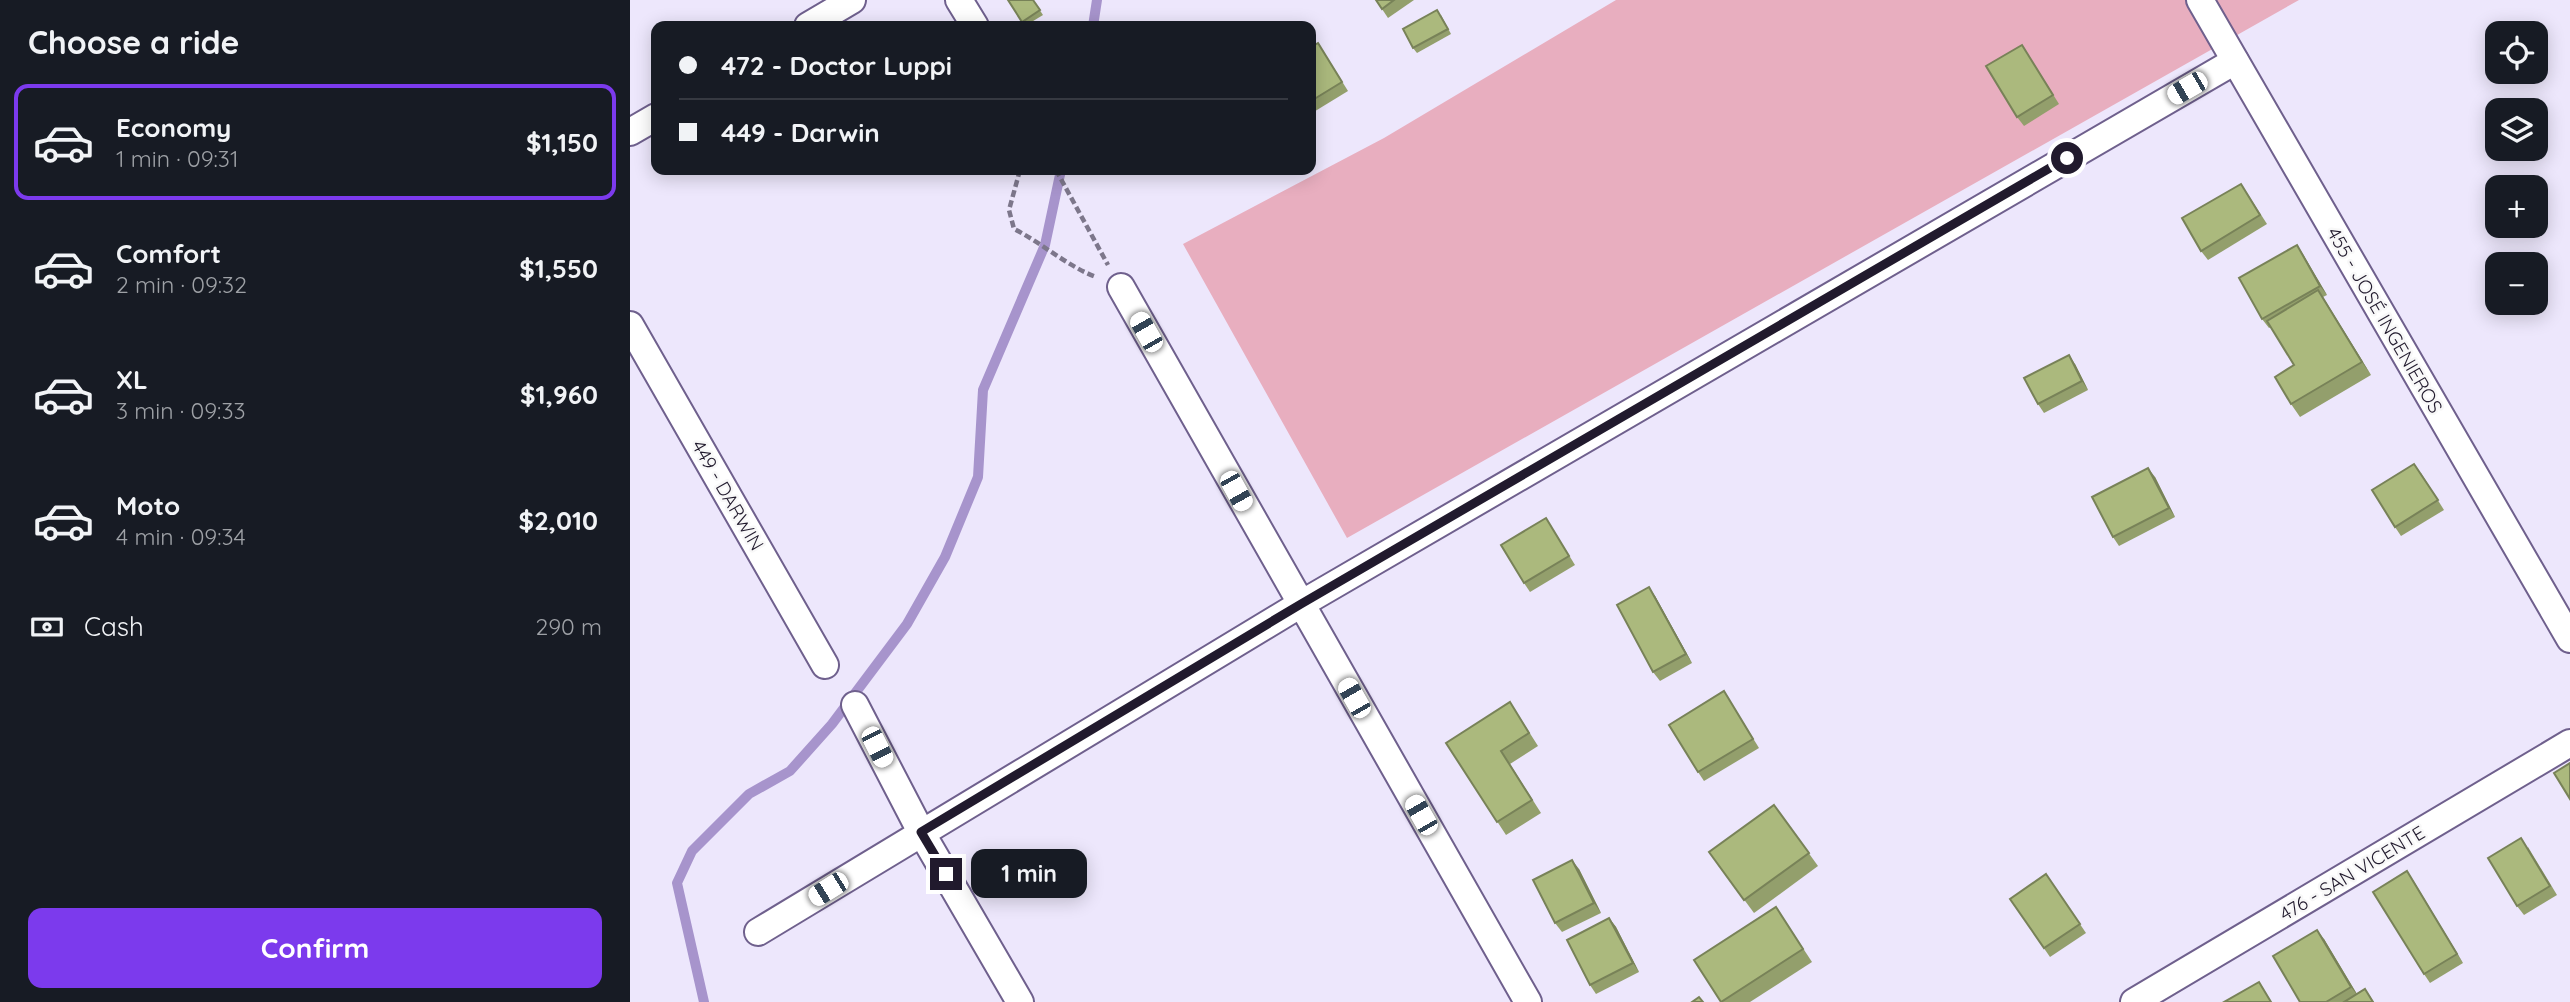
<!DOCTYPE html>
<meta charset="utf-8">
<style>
body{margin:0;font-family:Quicksand,sans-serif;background:#242831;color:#f1f3f6;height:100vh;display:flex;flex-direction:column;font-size:26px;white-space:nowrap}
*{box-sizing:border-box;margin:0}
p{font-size:23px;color:#9ea1a6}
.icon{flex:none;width:38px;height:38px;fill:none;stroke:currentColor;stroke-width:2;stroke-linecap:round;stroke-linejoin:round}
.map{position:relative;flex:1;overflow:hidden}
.details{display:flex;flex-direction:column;background:#171b24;width:630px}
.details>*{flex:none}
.top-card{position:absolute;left:21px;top:21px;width:665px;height:154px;border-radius:14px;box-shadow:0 4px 18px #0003;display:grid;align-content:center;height:154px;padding:0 28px;background:#171b24}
.buttons{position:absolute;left:1855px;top:21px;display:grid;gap:14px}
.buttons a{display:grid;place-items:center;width:63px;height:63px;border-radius:14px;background:#171b24;box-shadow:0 4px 18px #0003;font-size:35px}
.end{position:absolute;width:32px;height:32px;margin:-16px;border:9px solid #211a2d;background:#fff;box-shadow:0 0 0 4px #fff}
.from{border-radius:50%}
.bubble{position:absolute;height:49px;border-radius:14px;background:#171b24;box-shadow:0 4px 18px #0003;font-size:23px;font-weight:700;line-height:49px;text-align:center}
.car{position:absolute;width:21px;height:42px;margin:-21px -10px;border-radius:9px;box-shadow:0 0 5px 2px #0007;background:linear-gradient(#fff 24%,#345 0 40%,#fff 0 76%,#345 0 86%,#fff 0)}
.top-card b{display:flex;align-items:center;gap:24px;height:66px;font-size:26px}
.top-card b+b{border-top:2px solid #363941}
.top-card i{width:18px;height:18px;background:#f1f3f6}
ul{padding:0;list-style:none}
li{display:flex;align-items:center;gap:21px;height:116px;margin:0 14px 10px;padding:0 14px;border:4px solid transparent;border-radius:14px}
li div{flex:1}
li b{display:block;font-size:26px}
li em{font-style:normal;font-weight:700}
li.selected{border-color:#7c3aed}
li>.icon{width:63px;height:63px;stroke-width:1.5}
h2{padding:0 28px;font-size:32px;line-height:84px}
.pay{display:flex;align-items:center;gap:18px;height:77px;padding:0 28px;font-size:26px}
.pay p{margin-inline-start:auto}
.button{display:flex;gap:14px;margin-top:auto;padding:14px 28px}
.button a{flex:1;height:80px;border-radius:14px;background:#7c3aed;color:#fff;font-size:28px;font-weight:700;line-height:80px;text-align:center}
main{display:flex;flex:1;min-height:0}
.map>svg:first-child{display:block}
.green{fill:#e8aebf}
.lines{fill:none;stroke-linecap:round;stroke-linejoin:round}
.stream{stroke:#a794cc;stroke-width:10}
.minor-casing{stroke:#6f608d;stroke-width:30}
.path{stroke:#7d778b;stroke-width:4.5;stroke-dasharray:7 3.5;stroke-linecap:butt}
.minor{stroke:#fff;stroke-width:26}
.wall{fill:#939f6c}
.shaded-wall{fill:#788258}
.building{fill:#abb97d;stroke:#788258;stroke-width:2}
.route{stroke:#211a2d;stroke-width:9}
.labels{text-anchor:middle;stroke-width:5;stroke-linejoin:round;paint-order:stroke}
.street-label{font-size:19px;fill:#211a2d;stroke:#f8f8f8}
</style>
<main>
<section class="details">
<h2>Choose a ride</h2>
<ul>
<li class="selected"><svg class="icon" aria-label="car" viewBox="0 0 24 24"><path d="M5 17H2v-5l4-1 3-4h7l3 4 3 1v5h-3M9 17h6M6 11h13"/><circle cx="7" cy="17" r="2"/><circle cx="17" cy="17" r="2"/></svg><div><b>Economy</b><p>1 min · 09:31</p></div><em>$1,150</em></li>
<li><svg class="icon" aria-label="car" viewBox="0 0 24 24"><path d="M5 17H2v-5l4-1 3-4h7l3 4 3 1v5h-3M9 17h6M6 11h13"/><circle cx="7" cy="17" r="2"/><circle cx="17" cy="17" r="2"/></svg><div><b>Comfort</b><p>2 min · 09:32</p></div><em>$1,550</em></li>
<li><svg class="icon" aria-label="car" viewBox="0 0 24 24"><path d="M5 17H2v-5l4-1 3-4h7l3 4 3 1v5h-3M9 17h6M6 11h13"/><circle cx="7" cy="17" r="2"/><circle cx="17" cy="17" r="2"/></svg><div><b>XL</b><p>3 min · 09:33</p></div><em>$1,960</em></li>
<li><svg class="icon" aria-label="car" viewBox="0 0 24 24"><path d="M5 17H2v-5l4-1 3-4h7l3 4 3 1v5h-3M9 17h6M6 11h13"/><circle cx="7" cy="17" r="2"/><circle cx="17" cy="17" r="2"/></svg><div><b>Moto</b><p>4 min · 09:34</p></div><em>$2,010</em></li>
</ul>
<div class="pay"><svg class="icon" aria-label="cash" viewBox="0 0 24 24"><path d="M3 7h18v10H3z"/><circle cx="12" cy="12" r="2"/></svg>Cash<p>290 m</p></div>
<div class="button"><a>Confirm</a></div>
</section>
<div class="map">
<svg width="1940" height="1002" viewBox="0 0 1940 1002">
<rect width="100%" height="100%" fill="#ede7fc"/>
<path class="green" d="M986 0H1669L717 538 553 244 754 138Z"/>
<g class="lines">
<g class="stream">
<path d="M463 26 467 0"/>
<path d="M74 1002 47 883 62 851 119 794 160 771 202 724 277 624 315 557 348 477 353 390 415 245 431 170"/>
</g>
<defs>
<g id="minor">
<path d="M329 0 345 26"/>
<path d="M1570 0 1940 639"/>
<path d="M178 26 222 0"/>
<path d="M0 132 26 117"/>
<path d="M491 287 898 1002"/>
<path d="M0 325 195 665"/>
<path d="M225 705 291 832 390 1002"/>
<path d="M128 932 671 604 1605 61"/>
<path d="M1504 1002 1940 743"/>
</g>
</defs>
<use href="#minor" class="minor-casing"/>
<g class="path">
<path d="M390 170 379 210 384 229C412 243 437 266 466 277"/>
<path d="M426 170 478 265"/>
</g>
<use href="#minor" class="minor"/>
</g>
<g class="wall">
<path d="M378 0H403L413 15 395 26Z"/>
<path d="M746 0H784L758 18Z"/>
<path d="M811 15 821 34 787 53 783 48Z"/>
<path d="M688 43 718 91 682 113 681 111V47Z"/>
<path d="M1392 45 1429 104 1394 126 1387 117Z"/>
<path d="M1617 193 1637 224 1578 260 1571 251Z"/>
<path d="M1667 245 1697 295 1693 297 1741 375 1670 417 1661 404 1664 365 1641 327 1639 328 1632 319Z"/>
<path d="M1445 364 1458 390 1414 413 1408 404Z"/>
<path d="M1791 473 1814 510 1771 536 1765 527Z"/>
<path d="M1525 477 1545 517 1489 546 1483 537Z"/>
<path d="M916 518 945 565 900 592 894 583Z"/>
<path d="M1025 596 1062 663 1030 681 1023 672Z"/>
<path d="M1094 691 1129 748 1074 781 1068 772Z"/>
<path d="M889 716 908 746 880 764 911 813 876 835 816 743Z"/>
<path d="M1144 805 1188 866 1124 913 1079 852Z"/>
<path d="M1898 847 1927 895 1894 915 1887 906Z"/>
<path d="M949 869 971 913 932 932 925 923Z"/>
<path d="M1777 871 1833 963 1800 983 1794 974Z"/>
<path d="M1416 874 1456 933 1420 957 1380 899Z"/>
<path d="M1146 907 1182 962 1120 1002H1091L1064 960Z"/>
<path d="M979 918 986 927 1009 972 966 994 960 985Z"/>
<path d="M1694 939 1727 994 1735 989 1744 1002H1670Z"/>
</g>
<g class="shaded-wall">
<path d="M1667 245 1673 254 1697 295 1690 286Z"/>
<path d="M1688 290 1697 304 1741 375 1732 362Z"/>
<path d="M1439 355 1445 364 1458 390 1452 381Z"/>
<path d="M1518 468 1525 477 1545 517 1539 508Z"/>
<path d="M1019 587 1025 596 1062 663 1056 654Z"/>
<path d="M942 860 949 869 971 913 964 903Z"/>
<path d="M1777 871 1783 880 1833 963 1827 954Z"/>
<path d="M979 918 986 927 1009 972 1003 963Z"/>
<path d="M1687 930 1694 939 1728 996 1721 987Z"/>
</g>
<g class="building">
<path d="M378 0H403L410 10 392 22Z"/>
<path d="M746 0H764L752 9Z"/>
<path d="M807 10 818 29 783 48 773 29Z"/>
<path d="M688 43 712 82 681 101V47Z"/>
<path d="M1392 45 1423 95 1387 117 1356 66Z"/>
<path d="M1611 184 1630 215 1571 251 1552 218Z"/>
<path d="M1667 245 1690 286 1632 319 1609 278Z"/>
<path d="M1688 290 1732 362 1661 404 1645 377 1664 365 1637 321Z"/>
<path d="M1439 355 1452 381 1408 404 1394 378Z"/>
<path d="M1784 464 1808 500 1765 527 1742 490Z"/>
<path d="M1518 468 1539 508 1483 537 1462 497Z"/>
<path d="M916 518 939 556 894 583 871 545Z"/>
<path d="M1019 587 1056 654 1023 672 987 605Z"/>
<path d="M1094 691 1123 739 1068 772 1039 725Z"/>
<path d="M880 702 899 733 871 751 902 800 867 822 816 743Z"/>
<path d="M1940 763V799L1924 773Z"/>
<path d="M1144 805 1179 853 1114 900 1079 852Z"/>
<path d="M1891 838 1920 886 1887 906 1858 858Z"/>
<path d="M942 860 964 903 925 923 903 880Z"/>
<path d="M1777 871 1827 954 1794 974 1743 892Z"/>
<path d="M1416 874 1450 924 1414 948 1380 899Z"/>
<path d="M1146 907 1173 949 1091 1002 1064 960Z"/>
<path d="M979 918 1003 963 960 985 937 940Z"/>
<path d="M1687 930 1721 987 1696 1002H1670L1643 956Z"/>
<path d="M1629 982 1641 1002H1594Z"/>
<path d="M1735 989 1743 1002H1714Z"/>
<path d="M1069 997 1073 1002H1062Z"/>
</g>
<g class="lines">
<path class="route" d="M316 874 291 832 671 604 1437 158"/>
</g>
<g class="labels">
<g class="street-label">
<text transform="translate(1755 320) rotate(60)" y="7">455 - JOSÉ INGENIEROS</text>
<text transform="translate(98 495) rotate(60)" y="7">449 - DARWIN</text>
<text transform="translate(1722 873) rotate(-31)" y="7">476 - SAN VICENTE</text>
</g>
</g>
</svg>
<div class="buttons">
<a><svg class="icon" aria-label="locate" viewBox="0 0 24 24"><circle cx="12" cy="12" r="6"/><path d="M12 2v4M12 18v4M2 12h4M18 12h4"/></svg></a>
<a><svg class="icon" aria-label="layers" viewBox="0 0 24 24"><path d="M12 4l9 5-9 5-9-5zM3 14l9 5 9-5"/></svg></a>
<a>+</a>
<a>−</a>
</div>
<i class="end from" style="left:1437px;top:158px"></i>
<i class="end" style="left:316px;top:874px"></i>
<div class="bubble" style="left:341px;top:849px;width:116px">1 min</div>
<i class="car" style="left:1557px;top:88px;rotate:240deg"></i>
<i class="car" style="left:516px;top:332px;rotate:330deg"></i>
<i class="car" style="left:606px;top:491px;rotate:151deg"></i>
<i class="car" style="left:724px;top:698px;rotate:330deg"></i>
<i class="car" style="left:247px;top:747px;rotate:153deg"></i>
<i class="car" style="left:791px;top:815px;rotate:330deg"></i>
<i class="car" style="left:198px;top:889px;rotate:238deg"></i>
<div class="top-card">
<b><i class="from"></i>472 - Doctor Luppi</b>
<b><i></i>449 - Darwin</b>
</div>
</div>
</main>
